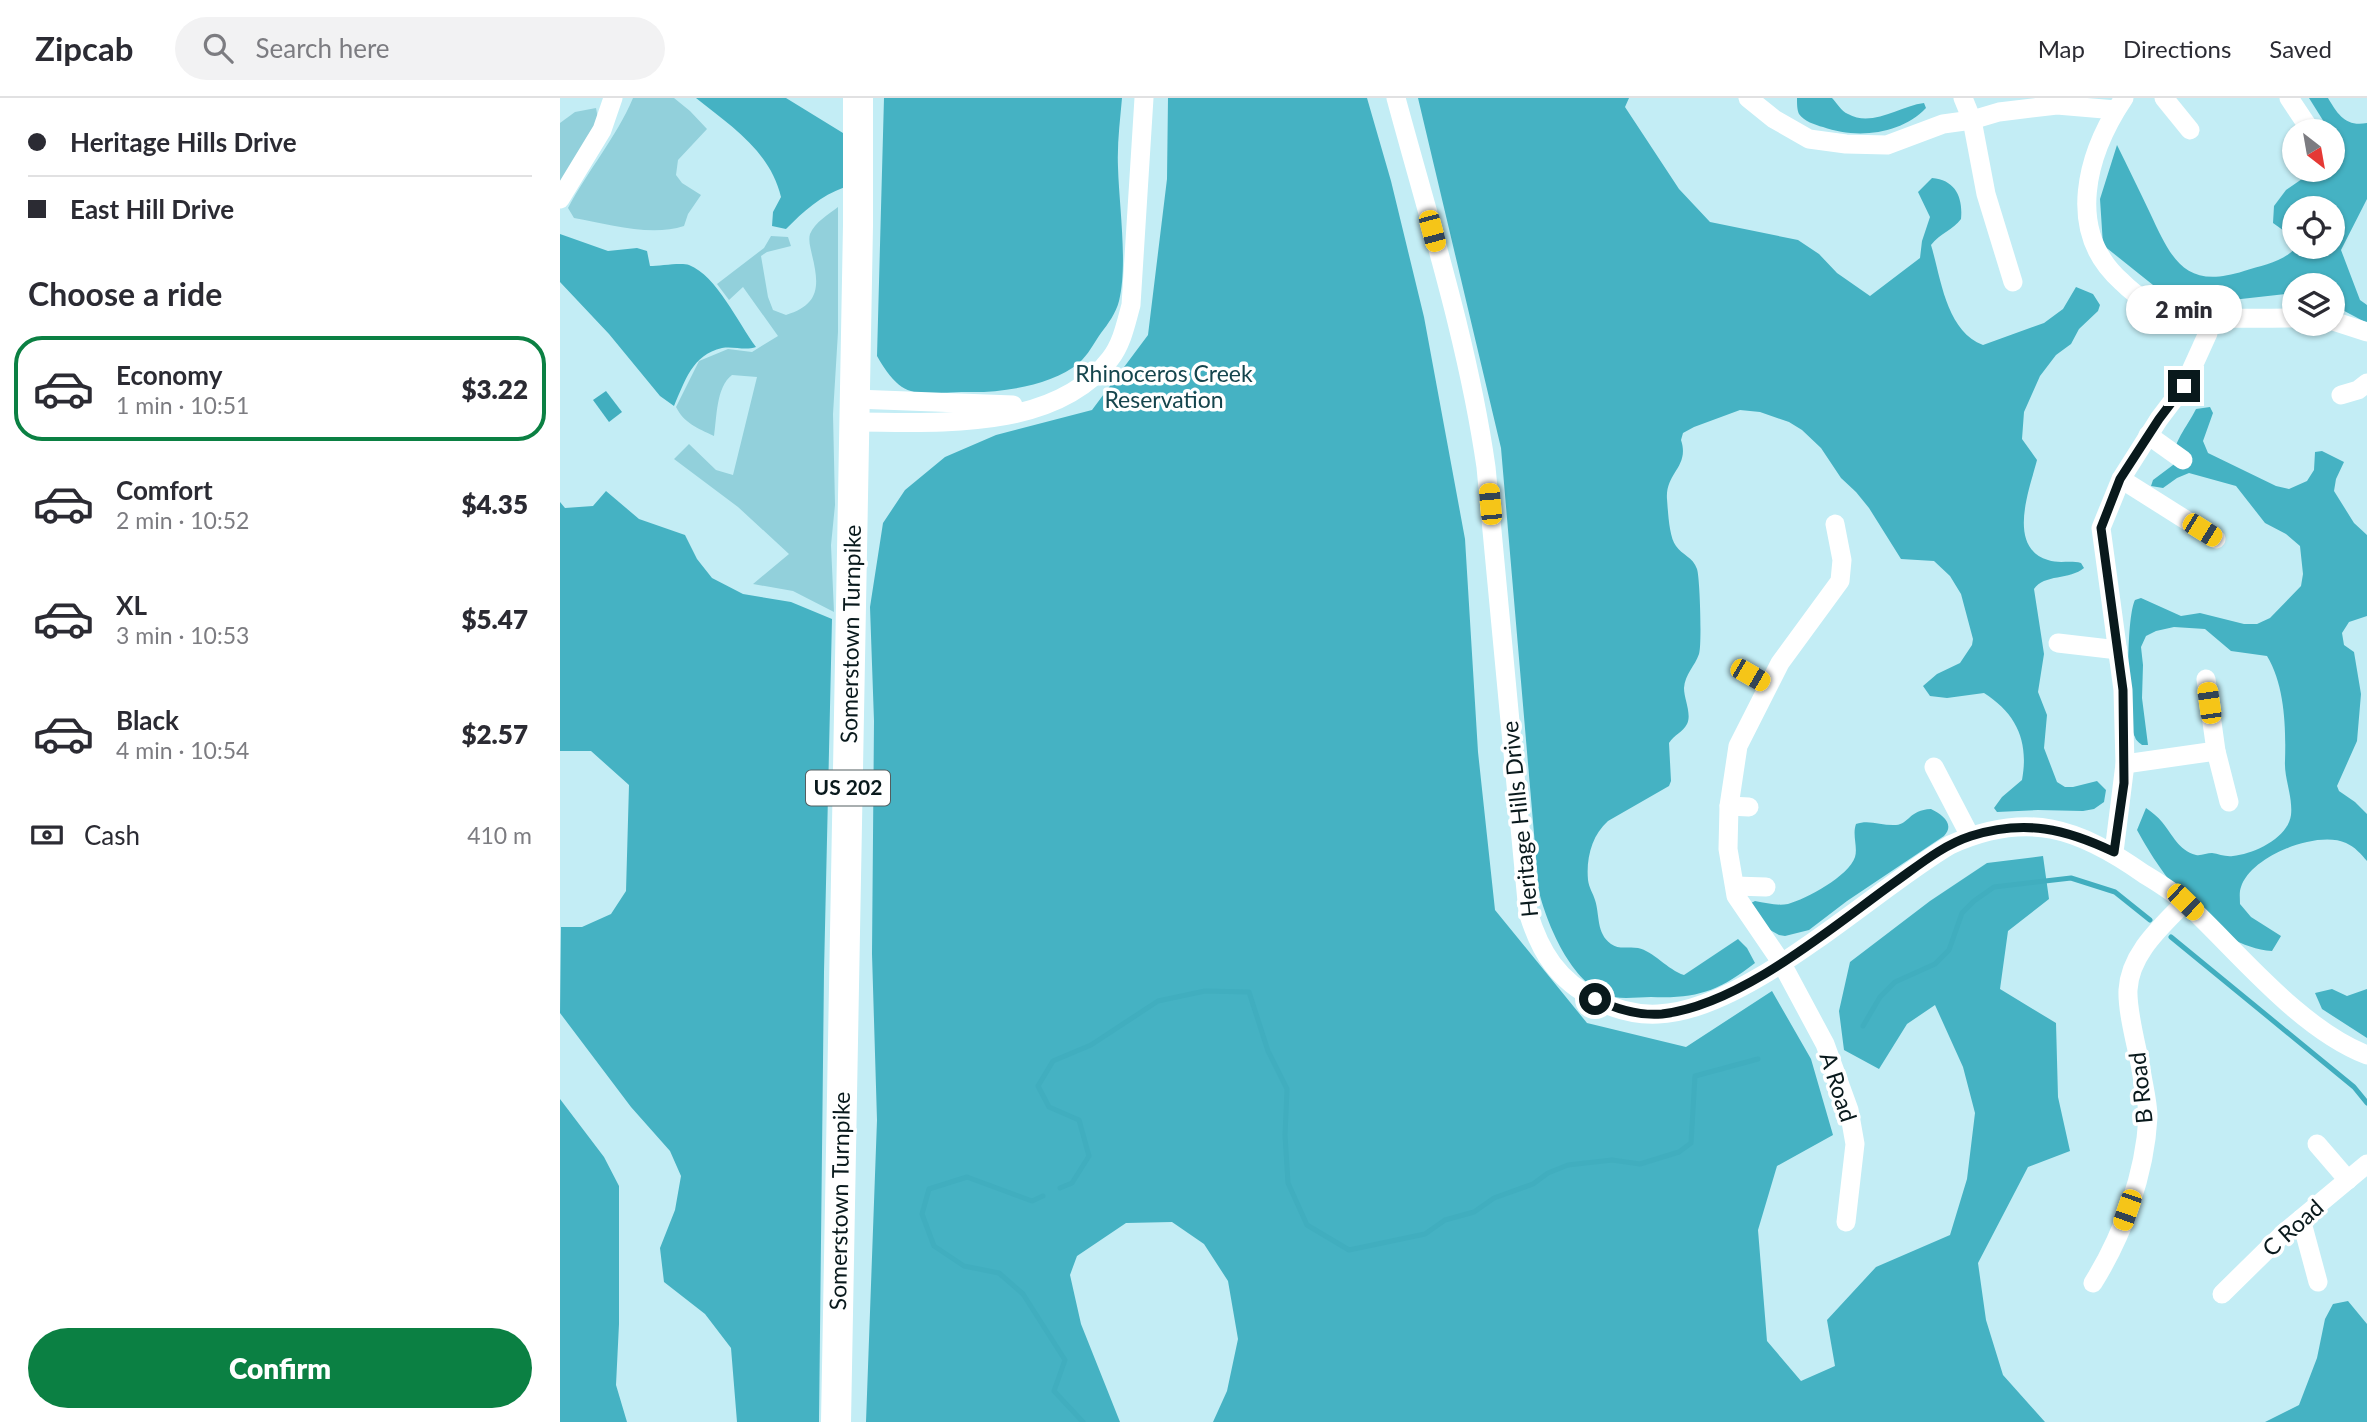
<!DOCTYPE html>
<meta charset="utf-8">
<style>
body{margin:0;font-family:Lato,sans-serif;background:#f2f2f3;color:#2b2b33;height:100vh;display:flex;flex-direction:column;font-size:26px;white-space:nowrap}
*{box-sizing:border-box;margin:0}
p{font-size:23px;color:#7c7c81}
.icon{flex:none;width:38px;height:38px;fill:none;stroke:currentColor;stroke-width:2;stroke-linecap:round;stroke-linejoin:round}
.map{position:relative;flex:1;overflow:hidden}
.side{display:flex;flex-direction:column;background:#fff;width:560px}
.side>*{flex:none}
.guide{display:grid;align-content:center;height:154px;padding:0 28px;background:#fff}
.needle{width:46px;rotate:149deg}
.fabs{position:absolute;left:1722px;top:21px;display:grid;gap:14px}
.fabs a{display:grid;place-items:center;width:63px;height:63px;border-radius:50%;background:#fff;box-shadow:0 2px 5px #0004;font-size:35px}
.end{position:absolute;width:32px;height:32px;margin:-16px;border:9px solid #09191c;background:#fff;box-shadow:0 0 0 4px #fff}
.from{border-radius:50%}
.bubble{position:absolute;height:49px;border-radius:24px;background:#fff;box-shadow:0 2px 5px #0004;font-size:23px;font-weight:800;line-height:49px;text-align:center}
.car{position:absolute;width:21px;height:42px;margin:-21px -10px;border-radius:9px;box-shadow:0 0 5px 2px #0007;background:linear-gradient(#f5c518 24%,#345 0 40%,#f5c518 0 76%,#345 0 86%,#f5c518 0)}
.guide b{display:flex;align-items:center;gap:24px;height:66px;font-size:26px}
.guide b+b{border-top:2px solid #e1e1e2}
.guide i{width:18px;height:18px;background:#2b2b33}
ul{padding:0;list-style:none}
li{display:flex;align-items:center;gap:21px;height:105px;margin:0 14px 10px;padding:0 14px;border:4px solid transparent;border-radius:28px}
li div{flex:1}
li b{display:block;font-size:26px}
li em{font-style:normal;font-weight:800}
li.active{border-color:#0b8043}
li>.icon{width:63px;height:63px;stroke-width:1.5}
h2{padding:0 28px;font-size:32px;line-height:84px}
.pay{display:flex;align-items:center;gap:18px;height:77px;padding:0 28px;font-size:26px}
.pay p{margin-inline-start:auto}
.action{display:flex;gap:14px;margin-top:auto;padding:14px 28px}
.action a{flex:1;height:80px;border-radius:42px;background:#0b8043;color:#fff;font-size:28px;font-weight:800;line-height:80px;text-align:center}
header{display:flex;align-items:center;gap:42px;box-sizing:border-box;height:98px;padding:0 35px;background:#fff;border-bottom:2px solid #e1e1e2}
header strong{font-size:33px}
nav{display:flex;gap:38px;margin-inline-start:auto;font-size:24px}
.search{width:490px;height:63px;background:#f2f2f3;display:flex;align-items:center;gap:18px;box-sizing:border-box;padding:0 24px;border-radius:38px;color:#7c7c81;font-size:26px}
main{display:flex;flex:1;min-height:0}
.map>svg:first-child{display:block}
.green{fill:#92d0db}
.forest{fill:#45b2c3}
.water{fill:#41aebf}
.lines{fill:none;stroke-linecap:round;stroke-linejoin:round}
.stream{stroke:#41aebf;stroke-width:5}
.street{stroke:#fff;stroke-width:19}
.primary{stroke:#fff;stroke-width:30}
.route{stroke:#09191c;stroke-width:9}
.labels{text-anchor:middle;stroke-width:7;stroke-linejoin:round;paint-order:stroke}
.shield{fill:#fff;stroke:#535e60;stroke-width:2}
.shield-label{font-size:21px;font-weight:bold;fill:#09191c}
.park-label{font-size:23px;fill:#15454d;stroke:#fff}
.street-label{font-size:23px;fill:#09191c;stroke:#fff}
</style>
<header>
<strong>Zipcab</strong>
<div class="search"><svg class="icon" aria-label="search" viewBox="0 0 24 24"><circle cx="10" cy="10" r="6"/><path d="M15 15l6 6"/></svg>Search here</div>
<nav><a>Map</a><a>Directions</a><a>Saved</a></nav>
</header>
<main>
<section class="side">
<div class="guide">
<b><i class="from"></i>Heritage Hills Drive</b>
<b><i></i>East Hill Drive</b>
</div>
<h2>Choose a ride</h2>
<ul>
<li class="active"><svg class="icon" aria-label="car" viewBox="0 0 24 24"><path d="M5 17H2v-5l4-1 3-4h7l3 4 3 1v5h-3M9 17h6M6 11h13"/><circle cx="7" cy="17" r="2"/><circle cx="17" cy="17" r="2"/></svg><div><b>Economy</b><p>1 min · 10:51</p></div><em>$3.22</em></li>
<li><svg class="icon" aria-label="car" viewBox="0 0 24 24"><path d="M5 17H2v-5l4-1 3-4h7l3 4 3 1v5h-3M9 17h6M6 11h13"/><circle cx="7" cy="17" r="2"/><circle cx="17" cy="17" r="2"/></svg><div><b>Comfort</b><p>2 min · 10:52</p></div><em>$4.35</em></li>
<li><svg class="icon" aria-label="car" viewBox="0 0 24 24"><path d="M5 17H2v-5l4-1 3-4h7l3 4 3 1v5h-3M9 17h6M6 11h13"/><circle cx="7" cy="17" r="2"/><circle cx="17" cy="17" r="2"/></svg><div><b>XL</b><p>3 min · 10:53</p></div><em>$5.47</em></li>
<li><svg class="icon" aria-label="car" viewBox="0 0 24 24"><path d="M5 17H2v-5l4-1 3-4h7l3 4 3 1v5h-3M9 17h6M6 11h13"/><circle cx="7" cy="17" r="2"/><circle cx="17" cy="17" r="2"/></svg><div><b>Black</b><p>4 min · 10:54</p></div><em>$2.57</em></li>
</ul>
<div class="pay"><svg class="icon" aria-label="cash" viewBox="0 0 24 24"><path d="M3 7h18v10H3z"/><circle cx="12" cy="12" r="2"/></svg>Cash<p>410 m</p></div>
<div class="action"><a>Confirm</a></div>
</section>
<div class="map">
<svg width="1807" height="1324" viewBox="0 0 1807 1324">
<rect width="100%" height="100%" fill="#c3edf5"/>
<g class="green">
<path d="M73 0H114L130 13 147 31 118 62 116 77 122 85 141 97 128 116 124 128C91 139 48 126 14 120L8 110C28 72 56 40 73 0Z"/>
<path d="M36 10 38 21 0 88V25L15 14Z"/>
<path d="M278 109V234L273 316 275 407 271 447 274 514 233 493 193 486 229 456 178 409 114 361 129 346 156 372 173 377 197 279 172 277C156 289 157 319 154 338 137 330 124 325 116 309L139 263 168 251 192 254 218 238 183 189 169 202 157 186 204 150 211 138 228 139 231 148 207 154 201 158 208 199 213 212 226 217C259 207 260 189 252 157 251 151 248 143 250 136 255 124 269 116 278 109Z"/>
</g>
<g class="forest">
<path d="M136 0H226L283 35 285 89C260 98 244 113 226 131L212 128 213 114 221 99C210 53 171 28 136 0Z"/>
<path d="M324 0H562C560 23 557 46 558 69 559 107 568 167 559 203 556 215 548 226 541 235 534 245 528 257 519 265 491 288 441 295 407 294 359 294 344 306 317 258Z"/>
<path d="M608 0H807L831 83 864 219 905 441 918 654 935 812 1027 925 1126 949 1212 893 1251 961 1273 1037 1217 1068 1198 1132 1207 1243 1241 1283 1275 1268 1267 1222 1316 1169 1390 1137 1407 1081 1415 1015 1403 969 1375 907 1347 926 1319 971 1284 952 1279 913 1290 864 1370 803 1427 765 1483 758 1489 801 1448 833 1440 891 1496 925 1498 999 1510 1053 1468 1069 1418 1165 1426 1222 1443 1277 1485 1324H653L667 1293 678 1241 668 1183 644 1146 612 1124 566 1125 517 1158 510 1177 521 1226 560 1324H306L317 1022 312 856 314 623 310 509 323 425 345 392 385 359 436 337 532 312 588 237 607 81Z"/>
<path d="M858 0H1069L1065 9 1119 91 1150 124 1238 142 1259 156 1277 175 1310 198 1360 160 1362 143 1370 119 1358 94 1372 80C1396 82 1403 100 1401 121 1393 132 1380 135 1371 147 1381 180 1386 233 1423 247L1484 225 1503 211 1516 189 1533 196 1540 207 1538 213 1519 231 1511 246 1496 257 1480 278 1464 314 1462 341 1477 362C1470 390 1446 449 1488 462 1499 466 1510 462 1521 465L1524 470C1510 482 1484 476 1474 491L1484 556 1478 594 1487 617 1484 650 1497 684 1505 689H1513L1537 683 1546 692 1544 704 1534 711 1523 713 1478 712 1437 714 1434 710 1442 699 1462 682C1469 644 1457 616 1424 595L1387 600 1370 598 1363 588 1377 576 1400 565 1412 547 1413 541 1401 496 1390 478 1374 463 1341 461 1309 410 1296 394 1281 380 1261 350 1242 332 1229 324 1200 314 1180 312 1134 329 1123 335 1121 342C1130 369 1105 375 1107 401 1108 413 1109 439 1116 448 1122 457 1133 459 1137 471 1140 480 1142 548 1139 556 1135 568 1125 576 1124 590 1124 601 1132 616 1127 626 1123 634 1114 637 1109 645L1111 683 1109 688 1048 723C1032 737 1026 760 1028 782 1029 790 1033 795 1035 802 1040 817 1036 835 1051 846 1059 852 1069 848 1078 850 1093 853 1108 872 1124 877L1178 841 1187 850 1195 865C1159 893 1137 901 1091 899 1079 899 1066 901 1054 899 1014 891 988 829 979 794L941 350Z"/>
<path d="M1237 0H1272C1277 5 1281 13 1288 16 1312 30 1339 8 1364 5L1366 10C1340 37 1296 41 1263 29 1255 27 1244 23 1239 16 1237 12 1237 5 1237 0Z"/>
<path d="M1749 0H1768C1778 17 1786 29 1807 25V101L1781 152 1800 202 1807 207V225L1773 207V187H1734V195L1663 203 1598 191 1543 147 1540 101 1557 47C1568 69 1579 92 1590 115 1612 162 1625 192 1684 173 1703 167 1724 164 1736 149H1773V110H1734V146L1727 135 1713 125 1714 108 1726 92 1755 72H1773V33H1765L1764 24Z"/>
<path d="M0 136 48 153 77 150 87 153 90 168C99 168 122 164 129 167 157 178 178 225 196 249 185 253 174 248 162 250 132 257 125 283 114 308L100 298 49 236 0 184Z"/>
<path d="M1650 309 1653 315 1643 343 1648 355 1716 388 1729 391 1747 383 1754 372 1755 354 1762 353 1784 364 1776 381 1774 393 1794 425 1807 437V518L1789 524 1782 535 1784 547 1794 554 1801 596 1797 643 1777 688 1779 693 1795 704 1807 716V763C1801 756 1795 749 1786 745 1757 732 1691 758 1681 789 1679 794 1680 801 1680 806L1691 819 1721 838 1712 853C1653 849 1603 780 1577 732L1586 710C1592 714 1598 719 1602 724 1613 737 1618 752 1636 757 1641 758 1647 755 1652 755 1659 756 1665 759 1673 758 1694 756 1728 740 1731 717 1733 699 1724 680 1725 663 1726 630 1725 588 1707 558L1671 553 1645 531 1614 529 1596 533 1586 538 1581 549 1583 567 1582 600 1588 647H1582C1580 645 1576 643 1575 639 1566 623 1566 519 1575 502L1581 500 1621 518 1640 515 1684 526H1697L1710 520 1741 488 1743 476 1740 448 1726 436 1705 425 1676 388 1629 375 1617 380 1603 390 1591 388 1593 382 1613 367C1612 344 1626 331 1636 311Z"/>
<path d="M46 393 79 421 125 437 137 461 152 480 183 496 231 504 272 521 264 874 259 1324H177L171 1250 145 1216 104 1184 100 1150 115 1112 121 1078 110 1053 71 1009 0 915 1 829H22L51 816 66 793 69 687 31 653H0V404L5 410 33 408Z"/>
<path d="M1371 711C1383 717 1395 726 1384 738L1287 803 1249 832 1225 838 1219 837 1201 827 1189 806 1195 803C1206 805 1217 808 1228 806 1246 801 1289 778 1295 759 1298 749 1292 737 1296 726 1309 721 1322 728 1336 727 1349 726 1349 712 1371 711Z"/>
<path d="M1772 891 1787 898 1807 891V940L1762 911 1755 895Z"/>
<path d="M0 1001 44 1059 59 1088V1226L56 1287 67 1324H0Z"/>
<path d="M1788 1203 1807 1226V1324H1705L1739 1307 1757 1260 1765 1221 1773 1206Z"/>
</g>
<path class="water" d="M46 293 62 314 49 324 33 302Z"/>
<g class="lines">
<g class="stream">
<path d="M1611 839 1794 989 1807 1005"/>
<path d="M1303 928 1320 899 1335 884 1375 866 1389 852 1402 815 1414 803 1434 789 1511 780 1555 794 1590 822"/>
<path d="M500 1090 512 1085 529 1058 519 1022 489 1009 478 988 493 963 531 947 598 903 645 893 689 894 708 953 727 991 725 1037 728 1085 747 1127 789 1152 865 1136 885 1122 914 1114 934 1100 973 1086 988 1075 1008 1067 1052 1062 1080 1066 1119 1054 1131 1045 1135 978 1198 961"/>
<path d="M483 1098 472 1103 407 1079 369 1091 362 1116 374 1148 404 1168 439 1175 463 1196 505 1262 494 1293 523 1324"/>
</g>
<g class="street">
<path d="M836 0C869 122 908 244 926 369L968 814C980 854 998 883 1037 902 1056 912 1077 917 1098 916 1187 913 1312 793 1390 747 1467 712 1519 730 1584 776 1599 785 1615 795 1628 807 1680 856 1740 931 1807 957"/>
<path d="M1188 0 1214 21 1249 41 1286 46 1327 47 1383 26 1412 22 1439 14 1497 7 1556 12"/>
<path d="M1403 0 1412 22 1426 96 1453 184"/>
<path d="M1564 0C1527 55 1504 133 1562 184 1576 198 1593 209 1612 213 1651 223 1694 220 1734 220"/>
<path d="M1604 0 1630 32"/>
<path d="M1729 0 1751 33"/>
<path d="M0 101 42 32 53 0"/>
<path d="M1773 223 1807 234"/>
<path d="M1781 297 1798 292 1807 285"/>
<path d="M295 301 453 307"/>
<path d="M294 324C376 324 494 334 550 261 562 246 566 225 571 207L584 0"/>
<path d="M1588 337 1623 362"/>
<path d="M1561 381 1656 441"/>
<path d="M1275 426 1282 462 1280 483 1220 565 1178 648 1169 708 1168 751 1176 798 1221 864 1265 946 1289 1012 1295 1046 1286 1124"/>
<path d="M1498 545 1558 552"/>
<path d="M1190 577 1207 588"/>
<path d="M1646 581 1656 653 1669 704"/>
<path d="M1565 666 1656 653"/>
<path d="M1374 669 1410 738"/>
<path d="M1169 708 1189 709"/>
<path d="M1554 754 1565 666 1563 592 1541 430 1561 381 1599 321 1624 288 1648 235 1650 219"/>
<path d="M1175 788 1206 789"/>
<path d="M1757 1046 1788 1082"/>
<path d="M1741 1121 1758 1184"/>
<path d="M1533 1185C1563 1137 1585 1076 1588 1019 1588 1004 1583 986 1581 971 1577 949 1567 914 1568 892 1570 855 1602 828 1625 804"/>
<path d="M1662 1196 1724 1135 1807 1066"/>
</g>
<path class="primary" d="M276 1324 298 127V0"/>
</g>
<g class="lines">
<path class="route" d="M1035 901C1056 911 1079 918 1102 916 1181 907 1271 830 1335 784 1359 767 1383 747 1411 738 1465 721 1506 731 1554 754L1564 685 1563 592 1541 430 1560 381 1599 321 1624 288"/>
</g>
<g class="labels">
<rect class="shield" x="246" y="672.5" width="84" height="35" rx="5"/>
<g class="shield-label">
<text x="288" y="697">US 202</text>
</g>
<g class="park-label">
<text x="604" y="284">Rhinoceros Creek<tspan x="604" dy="26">Reservation</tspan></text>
</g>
<g class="street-label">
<text transform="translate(291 536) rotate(-89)" y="8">Somerstown Turnpike</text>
<text transform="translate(960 721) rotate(-96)" y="8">Heritage Hills Drive</text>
<text transform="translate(1278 989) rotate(72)" y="8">A Road</text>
<text transform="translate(1581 990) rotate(-96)" y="8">B Road</text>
<text transform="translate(280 1103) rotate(-89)" y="8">Somerstown Turnpike</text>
<text transform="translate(1733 1130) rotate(-42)" y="8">C Road</text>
</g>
</g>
</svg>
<div class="fabs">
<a><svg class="needle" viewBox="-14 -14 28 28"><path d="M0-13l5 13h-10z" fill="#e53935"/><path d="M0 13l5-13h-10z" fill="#7c7c81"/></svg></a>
<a><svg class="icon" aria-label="locate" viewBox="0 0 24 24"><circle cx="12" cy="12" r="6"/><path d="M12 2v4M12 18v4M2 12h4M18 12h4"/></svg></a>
<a><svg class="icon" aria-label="layers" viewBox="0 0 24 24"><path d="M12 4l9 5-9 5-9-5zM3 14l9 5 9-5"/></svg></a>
</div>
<i class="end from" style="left:1035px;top:901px"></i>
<i class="end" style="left:1624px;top:288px"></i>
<div class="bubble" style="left:1566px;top:187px;width:116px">2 min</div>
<i class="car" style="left:872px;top:133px;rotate:165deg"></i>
<i class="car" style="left:930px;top:406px;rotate:355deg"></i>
<i class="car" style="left:1642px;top:432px;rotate:122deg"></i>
<i class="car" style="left:1190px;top:577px;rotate:120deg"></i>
<i class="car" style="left:1649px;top:605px;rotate:352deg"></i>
<i class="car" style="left:1625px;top:804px;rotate:134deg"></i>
<i class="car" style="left:1567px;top:1112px;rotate:199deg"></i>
</div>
</main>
